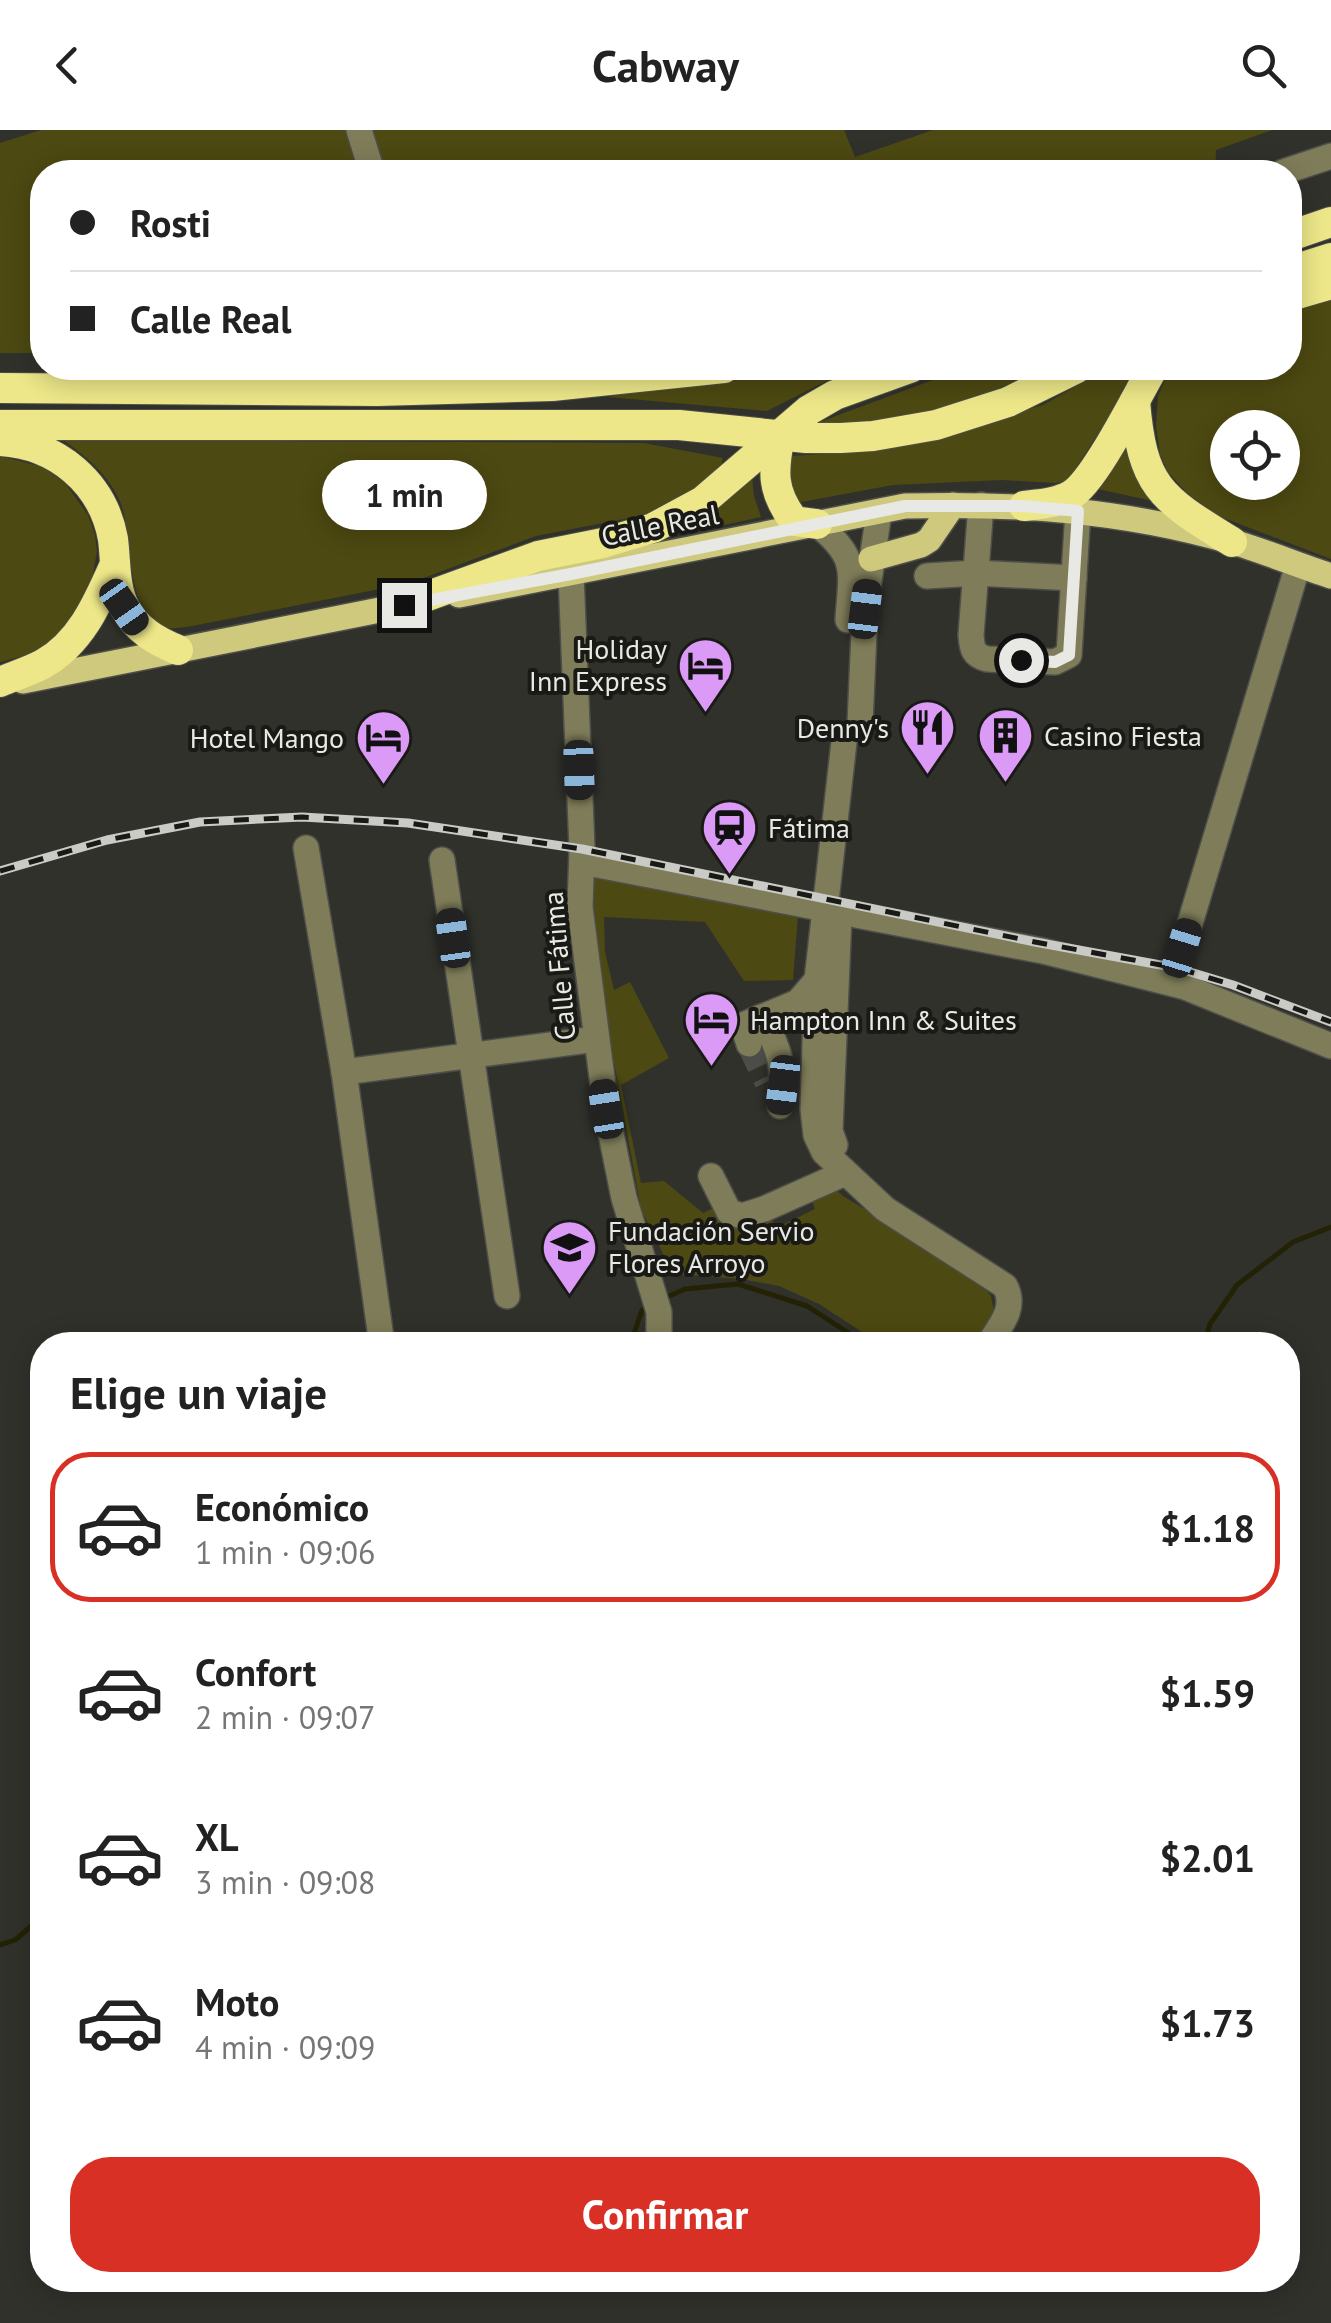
<!DOCTYPE html>
<html lang="es">
<meta charset="utf-8">
<style>
body{margin:0;font-family:"PT Sans",sans-serif;background:#f6f6f6;color:#222;height:100vh;display:flex;flex-direction:column;font-size:38px;white-space:nowrap}
*{box-sizing:border-box;margin:0}
p{font-size:32px;color:#767676}
.icon{flex:none;width:55px;height:55px;fill:none;stroke:currentColor;stroke-width:2;stroke-linecap:round;stroke-linejoin:round}
.map{position:relative;flex:1;overflow:hidden}
.sheet{position:absolute;left:30px;top:1202px;width:1270px;height:960px;display:flex;flex-direction:column;background:#fff;border-radius:40px;box-shadow:0 5px 25px #0003}
.sheet>*{flex:none}
.hud{position:absolute;left:30px;top:30px;width:1272px;height:220px;border-radius:40px;box-shadow:0 5px 25px #0003;display:grid;align-content:center;height:220px;padding:0 40px;background:#fff}
.tools{position:absolute;left:1210px;top:280px;display:grid;gap:20px}
.tools a{display:grid;place-items:center;width:90px;height:90px;border-radius:50%;background:#fff;box-shadow:0 5px 25px #0003;font-size:50px}
.end{position:absolute;width:45px;height:45px;margin:-22px;border:12px solid #e8e8e5;background:#111;box-shadow:0 0 0 5px #111}
.from{border-radius:50%}
.bubble{position:absolute;height:70px;border-radius:35px;background:#fff;box-shadow:0 5px 25px #0003;font-size:32px;font-weight:800;line-height:70px;text-align:center}
.car{position:absolute;width:30px;height:60px;margin:-30px -15px;border-radius:12px;box-shadow:0 0 8px 2px #0007;background:linear-gradient(#222 24%,#8ab4d8 0 40%,#222 0 76%,#8ab4d8 0 86%,#222 0)}
.hud b{display:flex;align-items:center;gap:35px;height:95px;font-size:38px}
.hud b+b{border-top:2px solid #e0e0e0}
.hud i{width:25px;height:25px;background:#222}
ul{padding:0;list-style:none}
li{display:flex;align-items:center;gap:30px;height:150px;margin:0 20px 15px;padding:0 20px;border:5px solid transparent;border-radius:40px}
li div{flex:1}
li b{display:block;font-size:38px}
li em{font-style:normal;font-weight:800}
li.active{border-color:#d93025}
li>.icon{width:90px;height:90px;stroke-width:1.5}
h2{padding:0 40px;font-size:45px;line-height:120px}
.cta{display:flex;gap:20px;margin-top:auto;padding:20px 40px}
.cta a{flex:1;height:115px;border-radius:40px;background:#d93025;color:#fff;font-size:40px;font-weight:800;line-height:115px;text-align:center}
header{display:flex;justify-content:space-between;align-items:center;height:130px;padding:0 40px;background:#fff;font-size:45px;font-weight:800}
.map>svg:first-child{display:block}
.green{fill:#4d4912;fill-rule:evenodd}
.lines{fill:none;stroke-linecap:round;stroke-linejoin:round}
.stream{stroke:#242204;stroke-width:5}
.minor-tunnel{stroke:#4c4c48;stroke-width:25;stroke-dasharray:25 12;stroke-linecap:butt}
.minor-casing{stroke:#4e4e4a;stroke-width:28}
.major-casing{stroke:#4e4e4a;stroke-width:28}
.highway-casing{stroke:#4e4e4a;stroke-width:32}
.minor{stroke:#7f7d59;stroke-width:25}
.major{stroke:#cec97c;stroke-width:25}
.highway{stroke:#ede789;stroke-width:30}
.rail-casing{stroke:#cacac7;stroke-width:9}
.rail{stroke:#191916;stroke-width:5;stroke-dasharray:15;stroke-linecap:butt}
.route{stroke:#e8e8e5;stroke-width:12}
.labels{text-anchor:middle;stroke-width:8;stroke-linejoin:round;paint-order:stroke}
.street-label{font-size:28px;fill:#e8e8e5;stroke:#191916}
.poi-label{font-size:28px;fill:#e8e8e5;stroke:#191916;text-anchor:start}
</style>
<header><svg class="icon" aria-label="back" viewBox="0 0 24 24"><path d="M15 5l-7 7 7 7"/></svg>Cabway<svg class="icon" aria-label="search" viewBox="0 0 24 24"><circle cx="10" cy="10" r="6"/><path d="M15 15l6 6"/></svg></header>
<div class="map">
<svg width="1331" height="2193" viewBox="0 0 1331 2193">
<rect width="100%" height="100%" fill="#31312c"/>
<g class="green">
<path d="M41 0H844L855 27 933 0H1272L1216 20 1215 42H42V223H0V13Z"/>
<path d="M1331 167V429L1216 385 1186 362 1168 342 1160 324 1156 296 1158 266 1170 238H1290V180ZM1228 298H1282V352H1228Z"/>
<path d="M766 238H852L767 281 607 267Z"/>
<path d="M965 238H1044C1006 255 968 274 927 283 888 291 848 292 809 296Z"/>
<path d="M1108 238H1136L1114 279 1068 350 1055 353 1002 350 893 355 796 373 786 345 791 326 860 321 917 312 1043 275Z"/>
<path d="M1124 303 1153 371 1093 358Z"/>
<path d="M63 310 644 313 723 328 720 339 680 369 650 384 536 406 410 453 192 496C182 497 170 500 161 497 126 485 133 405 121 374 110 346 87 327 63 310Z"/>
<path d="M0 326 43 337 65 353 88 385 95 405 97 421 90 461 74 492 39 522 0 532Z"/>
<path d="M752 346 754 366 761 387 683 404Z"/>
<path d="M583 745 798 785 793 850 744 851 705 792 604 787 605 822 614 860 630 852 669 928 621 955 641 1053 664 1051 703 1083 716 1077 767 1086 778 1097 815 1079 810 1066 832 1056 843 1066 975 1146 991 1166 995 1186 974 1215H882L819 1174 779 1156 741 1149 673 1144 641 1079 586 779Z"/>
</g>
<g class="lines">
<g class="stream">
<path d="M665 1168 685 1159 738 1154 807 1176 867 1215"/>
<path d="M630 1215 642 1180 647 1178"/>
<path d="M1204 1215 1210 1194 1237 1155 1293 1112 1331 1097"/>
<path d="M0 1815 15 1810 42 1787"/>
</g>
<path class="minor-tunnel" d="M749 914 767 952"/>
<defs>
<g id="minor">
<path d="M359 0 372 42"/>
<path d="M1283 42 1331 26"/>
<path d="M981 375 971 505C972 519 973 525 987 529L1055 532 1069 525 1078 381"/>
<path d="M817 394C859 428 851 441 848 490"/>
<path d="M571 444 582 719 580 777 606 979 624 1068 659 1182V1215"/>
<path d="M927 446 976 443 1074 448"/>
<path d="M860 594 865 479 879 382"/>
<path d="M844 612 817 850 813 979 816 1005 824 1022 885 1079 1005 1156C1017 1178 1000 1196 988 1215"/>
<path d="M306 718 344 942 382 1215"/>
<path d="M442 730 507 1166"/>
<path d="M582 732 1043 821 1185 857 1331 916"/>
<path d="M1172 853 1298 435"/>
<path d="M761 887C781 919 785 939 780 976"/>
<path d="M749 914 743 895 798 872 817 850"/>
<path d="M344 942 596 909"/>
<path d="M835 1015 830 1001 839 786"/>
<path d="M711 1046 729 1082 742 1086 764 1079 845 1043"/>
</g>
<g id="major">
<path d="M871 429 921 415 929 410 953 375"/>
<path d="M459 465 905 376C1017 373 1122 380 1230 411 1264 421 1297 435 1331 446"/>
<path d="M23 551 420 472"/>
</g>
<g id="highway">
<path d="M1290 106 1331 92"/>
<path d="M1290 141 1331 128"/>
<path d="M1290 166 1331 154"/>
<path d="M0 258 377 261 552 256 724 238"/>
<path d="M1135 271C1142 358 1161 368 1232 412"/>
<path d="M0 295H679L806 308H841L873 306 936 295 1008 272 1077 238"/>
<path d="M780 305C773 341 771 360 794 391L817 394"/>
<path d="M0 311C57 314 103 353 113 409 116 432 114 457 125 478 137 500 156 511 178 520"/>
<path d="M1024 376C1040 374 1057 373 1071 365 1095 351 1137 265 1153 238"/>
<path d="M403 475 538 426 603 413 653 398 703 371 809 280 835 265 910 238"/>
<path d="M0 552C14 546 30 541 43 534 81 513 98 472 115 434"/>
</g>
</defs>
<use href="#minor" class="minor-casing"/>
<use href="#major" class="major-casing"/>
<use href="#highway" class="highway-casing"/>
<use href="#minor" class="minor"/>
<use href="#major" class="major"/>
<use href="#highway" class="highway"/>
<defs>
<path id="rail" d="M0 741 107 710 200 692 302 687 408 693 582 719 1035 812 1177 838 1233 855 1331 892"/>
</defs>
<use href="#rail" class="rail-casing"/>
<use href="#rail" class="rail"/>
</g>
<g class="lines">
<path class="route" d="M404 475 571 444 905 376H1024L1078 381 1069 525 1055 532 1021 530"/>
</g>
<defs>
<symbol id="hotel-pin" viewBox="-11 -11 22 30"><path d="M0 17L-7.5 6A9.5 9.5 0 1 1 7.5 6Z" fill="#da9af6" stroke="#191916"/><path d="M-6-4.5h1.5V1H6V5H4.5V3h-9V5H-6ZM-4 0a1.8 1.8 0 1 1 3.6 0ZM.5 0V-2.5h3Q6-2.5 6 0Z" fill="#111"/></symbol>
<symbol id="restaurant-pin" viewBox="-11 -11 22 30"><path d="M0 17L-7.5 6A9.5 9.5 0 1 1 7.5 6Z" fill="#da9af6" stroke="#191916"/><path d="M-5-6h1v4h1v-4h1v4h1v-4h1v5L-1.5 .5V6h-2V.5L-5-1ZM5-6V6H3V1.5H1.5Q1.5-4 5-6Z" fill="#111"/></symbol>
<symbol id="building-pin" viewBox="-11 -11 22 30"><path d="M0 17L-7.5 6A9.5 9.5 0 1 1 7.5 6Z" fill="#da9af6" stroke="#191916"/><path d="M-4-6H4V6H1V3H-1V6H-4ZM-2.5-4.3h1.7v1.8h-1.7ZM.8-4.3h1.7v1.8H.8ZM-2.5-1h1.7V.8h-1.7ZM.8-1h1.7V.8H.8Z" fill="#111"/></symbol>
<symbol id="station-pin" viewBox="-11 -11 22 30"><path d="M0 17L-7.5 6A9.5 9.5 0 1 1 7.5 6Z" fill="#da9af6" stroke="#191916"/><path d="M-3-6H3Q5-6 5-4V2Q5 4 3 4L4.5 6H3L1.5 4h-3L-3 6H-4.5L-3 4Q-5 4-5 2V-4Q-5-6-3-6ZM-3.5-4v3h7v-3ZM-3.5 1v1.5H-2V1ZM2 1v1.5H3.5V1Z" fill="#111"/></symbol>
<symbol id="school-pin" viewBox="-11 -11 22 30"><path d="M0 17L-7.5 6A9.5 9.5 0 1 1 7.5 6Z" fill="#da9af6" stroke="#191916"/><path d="M0-5L7-2L0 1L-7-2ZM-4 1L0 2.5L4 1V4Q0 6-4 4Z" fill="#111"/></symbol>
</defs>
<g fill-rule="evenodd">
<use href="#hotel-pin" x="674" y="504" width="63" height="86"/>
<use href="#restaurant-pin" x="896" y="566" width="63" height="86"/>
<use href="#building-pin" x="974" y="574" width="63" height="86"/>
<use href="#hotel-pin" x="352" y="576" width="63" height="86"/>
<use href="#station-pin" x="698" y="666" width="63" height="86"/>
<use href="#hotel-pin" x="680" y="858" width="63" height="86"/>
<use href="#school-pin" x="538" y="1086" width="63" height="86"/>
</g>
<g class="labels">
<g class="street-label">
<text transform="translate(660 395) rotate(-11)" y="10">Calle Real</text>
<text transform="translate(559 836) rotate(-95)" y="10">Calle Fátima</text>
</g>
<g class="poi-label">
<text x="667" y="529" text-anchor="end">Holiday<tspan x="667" dy="32">Inn Express</tspan></text>
<text x="889" y="608" text-anchor="end">Denny's</text>
<text x="1044" y="616">Casino Fiesta</text>
<text x="344" y="618" text-anchor="end">Hotel Mango</text>
<text x="768" y="708">Fátima</text>
<text x="750" y="900">Hampton Inn &amp; Suites</text>
<text x="608" y="1111">Fundación Servio<tspan x="608" dy="32">Flores Arroyo</tspan></text>
</g>
</g>
</svg>
<div class="tools">
<a><svg class="icon" aria-label="locate" viewBox="0 0 24 24"><circle cx="12" cy="12" r="6"/><path d="M12 2v4M12 18v4M2 12h4M18 12h4"/></svg></a>
</div>
<i class="end from" style="left:1021px;top:530px"></i>
<i class="end" style="left:404px;top:475px"></i>
<div class="bubble" style="left:322px;top:330px;width:165px">1 min</div>
<i class="car" style="left:124px;top:477px;rotate:145deg"></i>
<i class="car" style="left:865px;top:479px;rotate:7deg"></i>
<i class="car" style="left:579px;top:640px;rotate:178deg"></i>
<i class="car" style="left:453px;top:808px;rotate:352deg"></i>
<i class="car" style="left:1182px;top:818px;rotate:17deg"></i>
<i class="car" style="left:783px;top:955px;rotate:187deg"></i>
<i class="car" style="left:606px;top:979px;rotate:351deg"></i>
<div class="hud">
<b><i class="from"></i>Rosti</b>
<b><i></i>Calle Real</b>
</div>
<section class="sheet">
<h2>Elige un viaje</h2>
<ul>
<li class="active"><svg class="icon" aria-label="car" viewBox="0 0 24 24"><path d="M5 17H2v-5l4-1 3-4h7l3 4 3 1v5h-3M9 17h6M6 11h13"/><circle cx="7" cy="17" r="2"/><circle cx="17" cy="17" r="2"/></svg><div><b>Económico</b><p>1 min · 09:06</p></div><em>$1.18</em></li>
<li><svg class="icon" aria-label="car" viewBox="0 0 24 24"><path d="M5 17H2v-5l4-1 3-4h7l3 4 3 1v5h-3M9 17h6M6 11h13"/><circle cx="7" cy="17" r="2"/><circle cx="17" cy="17" r="2"/></svg><div><b>Confort</b><p>2 min · 09:07</p></div><em>$1.59</em></li>
<li><svg class="icon" aria-label="car" viewBox="0 0 24 24"><path d="M5 17H2v-5l4-1 3-4h7l3 4 3 1v5h-3M9 17h6M6 11h13"/><circle cx="7" cy="17" r="2"/><circle cx="17" cy="17" r="2"/></svg><div><b>XL</b><p>3 min · 09:08</p></div><em>$2.01</em></li>
<li><svg class="icon" aria-label="car" viewBox="0 0 24 24"><path d="M5 17H2v-5l4-1 3-4h7l3 4 3 1v5h-3M9 17h6M6 11h13"/><circle cx="7" cy="17" r="2"/><circle cx="17" cy="17" r="2"/></svg><div><b>Moto</b><p>4 min · 09:09</p></div><em>$1.73</em></li>
</ul>
<div class="cta"><a>Confirmar</a></div>
</section>
</div>
